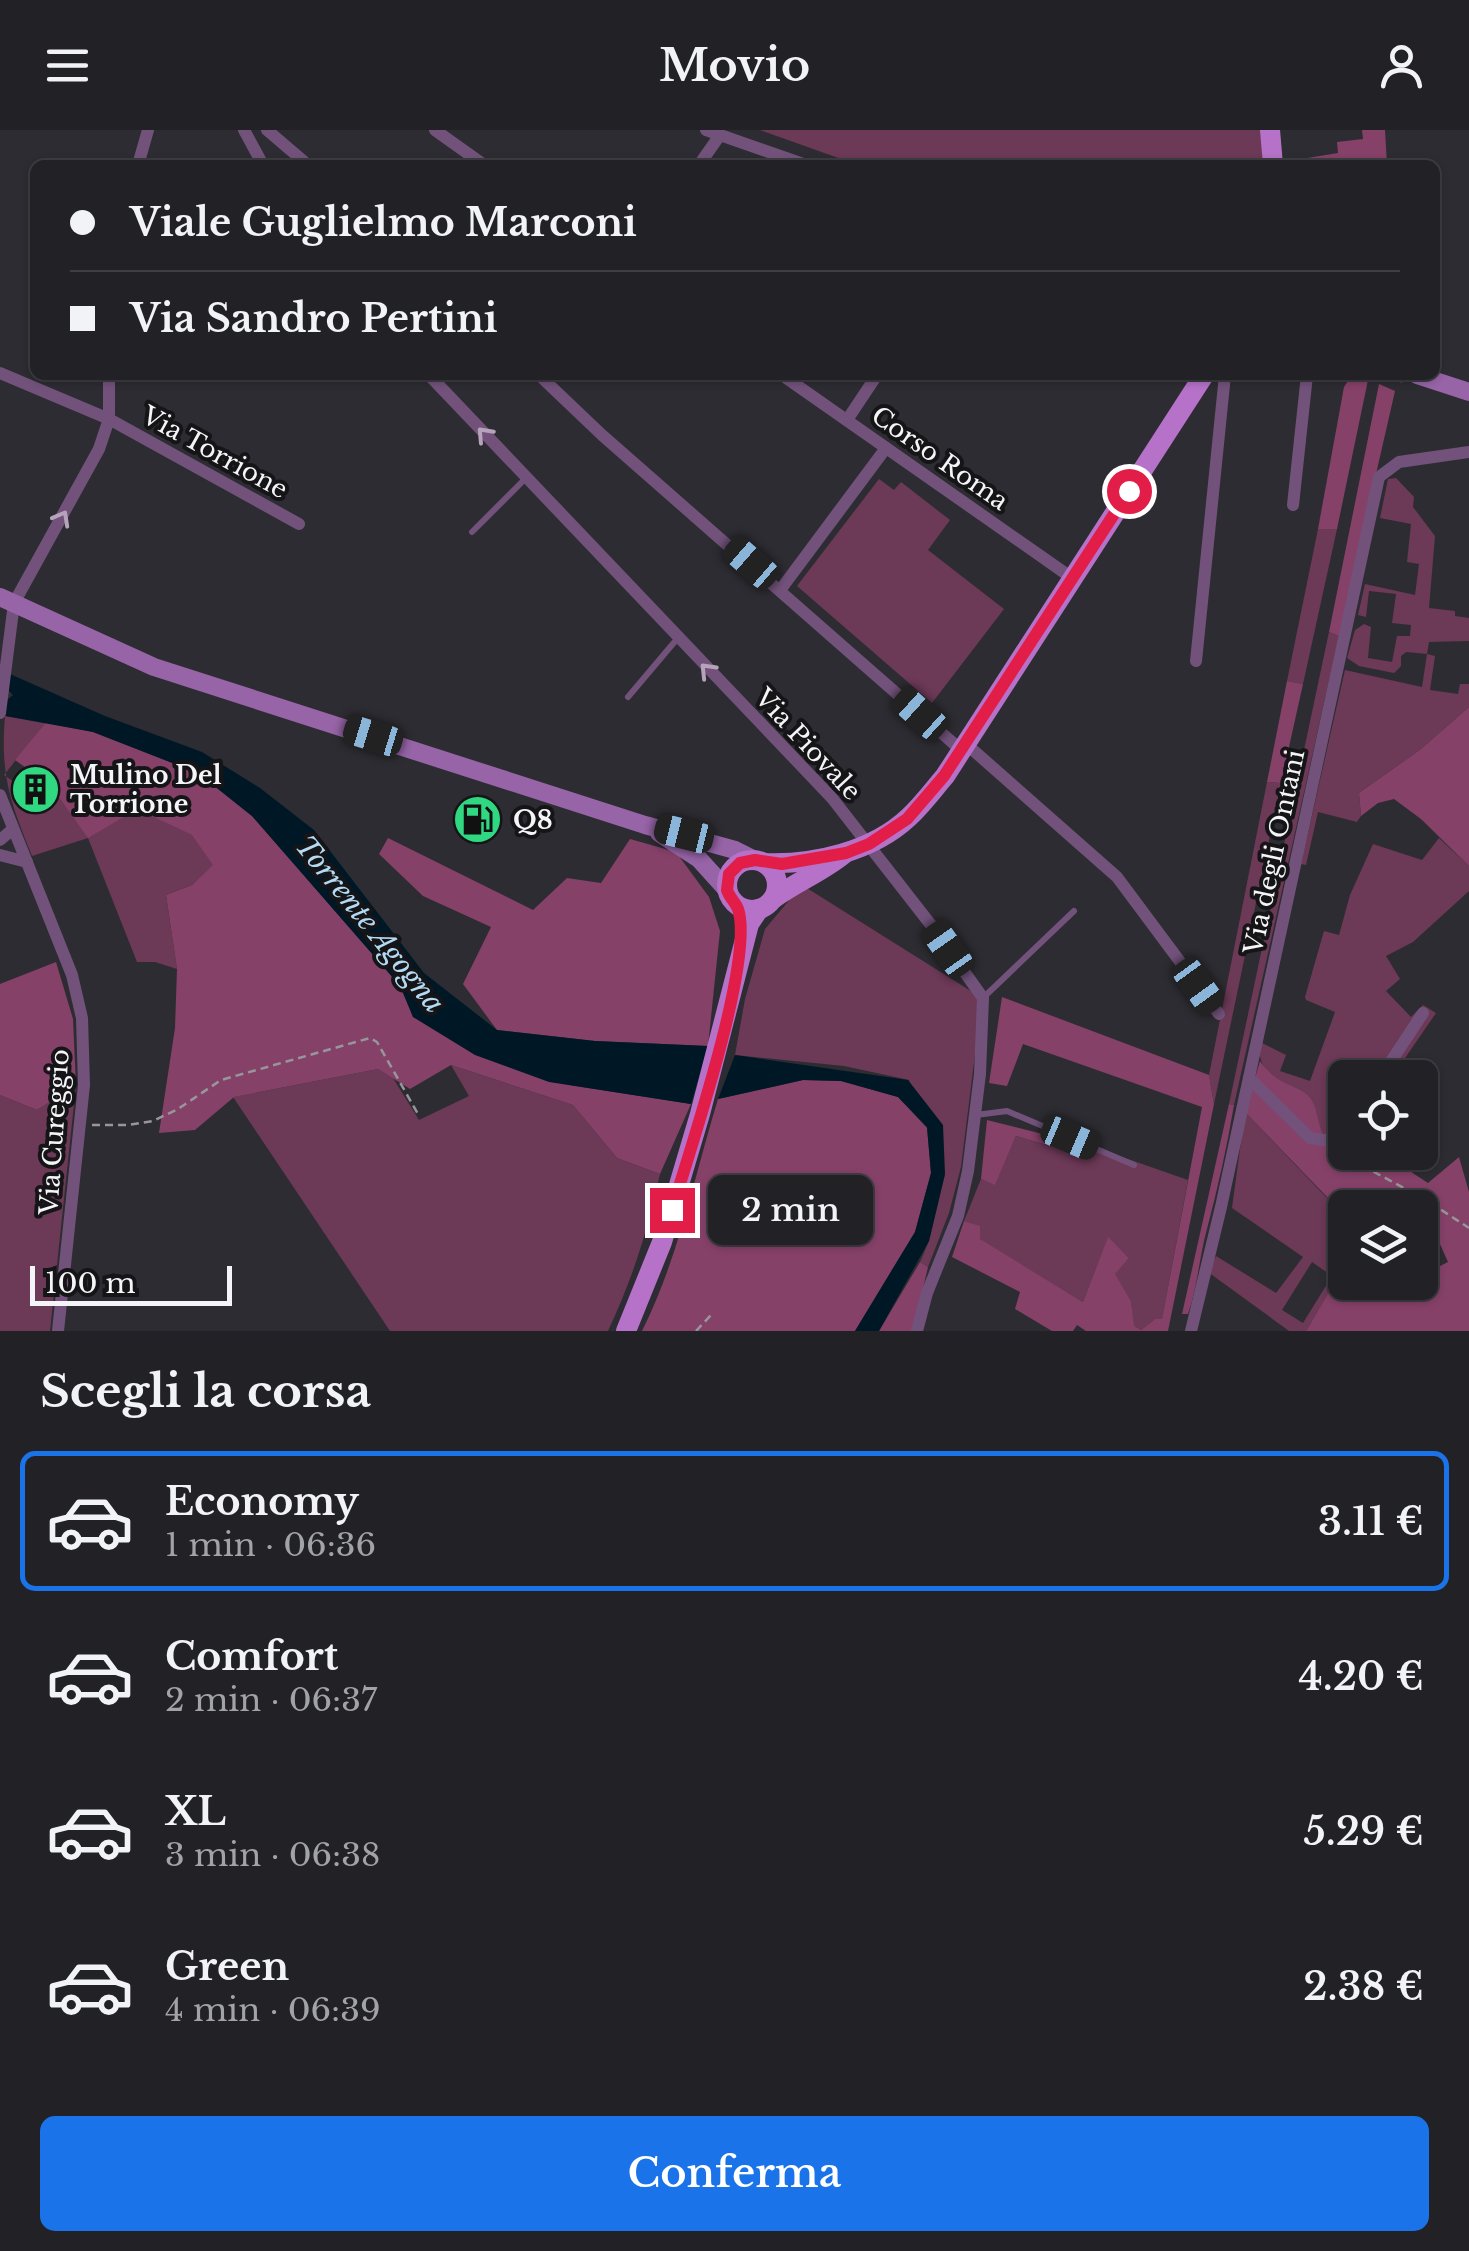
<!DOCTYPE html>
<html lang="it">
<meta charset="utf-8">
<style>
body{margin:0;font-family:"Libre Baskerville",serif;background:#2a292e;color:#f1f3f6;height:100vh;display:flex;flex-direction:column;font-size:38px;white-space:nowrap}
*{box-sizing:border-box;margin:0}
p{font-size:32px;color:#a2a3a7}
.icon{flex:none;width:55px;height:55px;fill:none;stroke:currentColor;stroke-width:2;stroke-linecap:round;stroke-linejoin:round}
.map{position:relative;height:1201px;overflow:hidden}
.drawer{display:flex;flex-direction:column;background:#222126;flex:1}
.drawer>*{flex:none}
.guide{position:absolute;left:30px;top:30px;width:1410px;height:220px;border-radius:15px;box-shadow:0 2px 8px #0004,0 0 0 2px #3f3e43;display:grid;align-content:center;height:220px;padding:0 40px;background:#222126}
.fabs{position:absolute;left:1328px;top:930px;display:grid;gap:20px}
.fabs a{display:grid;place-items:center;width:110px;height:110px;border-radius:15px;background:#222126;box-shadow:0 2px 8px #0004,0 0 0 2px #3f3e43;font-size:50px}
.scale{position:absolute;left:30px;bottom:25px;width:202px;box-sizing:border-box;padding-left:10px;border:5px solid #f5f4f8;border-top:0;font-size:28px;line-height:35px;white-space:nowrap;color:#f5f4f8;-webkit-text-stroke:8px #151518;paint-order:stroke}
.end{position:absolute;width:45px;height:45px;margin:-22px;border:12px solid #e11d48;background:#fff;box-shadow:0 0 0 5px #fff}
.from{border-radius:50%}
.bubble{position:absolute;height:70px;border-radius:15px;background:#222126;box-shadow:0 2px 8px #0004,0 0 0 2px #3f3e43;font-size:32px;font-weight:600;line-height:70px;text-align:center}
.car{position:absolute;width:30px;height:60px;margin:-30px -15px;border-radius:12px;box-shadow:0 0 8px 2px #0007;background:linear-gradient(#222 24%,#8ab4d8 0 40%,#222 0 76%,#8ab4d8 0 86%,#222 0)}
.guide b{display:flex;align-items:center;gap:35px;height:95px;font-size:38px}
.guide b+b{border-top:2px solid #3f3e43}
.guide i{width:25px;height:25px;background:#f1f3f6}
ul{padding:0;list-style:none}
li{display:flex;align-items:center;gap:30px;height:140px;margin:0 20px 15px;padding:0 20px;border:5px solid transparent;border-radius:15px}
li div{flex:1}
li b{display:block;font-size:38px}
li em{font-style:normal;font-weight:600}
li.current{border-color:#1a73e8}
li>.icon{width:90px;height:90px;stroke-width:1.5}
h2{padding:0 40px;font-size:45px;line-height:120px}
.primary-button{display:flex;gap:20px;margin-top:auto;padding:20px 40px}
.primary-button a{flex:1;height:115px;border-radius:15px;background:#1a73e8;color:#fff;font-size:40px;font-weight:600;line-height:115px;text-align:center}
header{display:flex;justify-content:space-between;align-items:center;height:130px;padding:0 40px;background:#222126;font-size:45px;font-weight:600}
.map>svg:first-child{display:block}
.green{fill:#6c3957;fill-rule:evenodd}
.forest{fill:#864169}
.water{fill:#001826}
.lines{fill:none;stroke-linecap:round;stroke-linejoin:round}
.path{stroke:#97969b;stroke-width:2.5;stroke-dasharray:8 5;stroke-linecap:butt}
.service{stroke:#72527b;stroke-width:6}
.minor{stroke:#72527b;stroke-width:12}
.secondary{stroke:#9764a7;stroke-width:18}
.primary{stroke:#b572c8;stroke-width:20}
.oneway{stroke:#b4a3ba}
.route{stroke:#e11d48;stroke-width:12}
.labels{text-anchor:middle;stroke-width:8;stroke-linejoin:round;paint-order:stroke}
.street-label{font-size:25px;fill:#f5f4f8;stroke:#151518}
.poi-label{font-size:25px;font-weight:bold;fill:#f5f4f8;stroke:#151518;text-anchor:start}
.water-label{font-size:28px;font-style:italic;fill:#b3daf4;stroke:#151518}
</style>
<header><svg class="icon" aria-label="menu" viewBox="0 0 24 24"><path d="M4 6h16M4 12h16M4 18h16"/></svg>Movio<svg class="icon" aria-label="person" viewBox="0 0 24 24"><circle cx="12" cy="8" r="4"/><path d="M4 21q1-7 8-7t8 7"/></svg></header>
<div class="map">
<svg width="1469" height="1201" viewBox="0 0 1469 1201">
<rect width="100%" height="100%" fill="#2d2c32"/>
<g class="green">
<path d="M760 0H1262V35H858Z"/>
<path d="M1396 348 1414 367 1413 377 1435 406 1429 478 1455 481V486L1469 488V511L1429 512 1427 524 1435 526 1430 560 1458 564 1460 554H1469V577L1421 619 1359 663 1361 686 1357 692 1318 682 1306 735 1301 734 1345 540 1422 557 1427 524 1406 522 1401 526V536L1394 543 1359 536 1347 528 1355 500 1364 494 1371 497 1368 528 1392 532 1397 506H1410L1411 495 1392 493 1396 464 1369 461 1366 487 1358 485 1365 454 1415 465 1419 434 1407 432 1411 394 1380 388 1388 349Z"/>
<path d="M879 349 894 360 901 352 950 390 928 420 1004 479 932 573 797 456Z"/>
<path d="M1318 399H1337L1303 554 1287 551Z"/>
<path d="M1329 502 1339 506 1234 975 1229 974Z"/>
<path d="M5 586 46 592 4 645 30 663 20 679 29 684 50 655 88 707 129 684 149 685 193 705 214 735 192 755 166 765 177 839 155 832H137L88 708 32 726C11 673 0 647 5 586Z"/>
<path d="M1267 652 1281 653 1214 974 1209 945Z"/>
<path d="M1439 708 1469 736V761L1413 812 1386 826 1400 849 1386 861 1411 887 1423 875 1436 883 1392 947 1345 948V1009L1337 1017C1320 1012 1319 996 1316 981 1294 962 1253 946 1260 912L1286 925 1280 941 1310 951 1335 882 1306 870 1305 867 1324 801 1339 805 1350 765 1373 714 1422 730Z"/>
<path d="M802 755 982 868 961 1037 949 1083 928 1137 920 1132 929 1111 945 1044 909 950 844 936 735 925 745 869 765 799Z"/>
<path d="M451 935 573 975 617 1028 660 1044C648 1100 632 1150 608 1201H390L233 967 378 939 393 948 419 990 469 966Z"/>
<path d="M76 955 50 1201H0V965L37 980Z"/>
<path d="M1245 982 1327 1068C1354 1057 1372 1058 1394 1077L1345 1078V1151L1337 1150 1306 1201H1289L1208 1142 1216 1126 1276 1163 1303 1127 1232 1078ZM1312 1132 1332 1146 1303 1193 1282 1180Z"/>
<path d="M1016 1006 1085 1026 1088 1015 1188 1050 1162 1190 1155 1189 1141 1200 1133 1196 1131 1171 1114 1144 1129 1128 1108 1108 1083 1172 979 1109 980 1097 964 1091 981 1049 995 1054Z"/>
</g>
<g class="forest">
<path d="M1362 0H1385L1387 35H1307L1301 29 1338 23 1337 12 1363 9Z"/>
<path d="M1351 246 1368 250 1337 399H1318L1344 257Z"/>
<path d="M1379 254 1395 261 1339 506 1329 502Z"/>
<path d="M1287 551 1303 554 1281 653 1267 652Z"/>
<path d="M1469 577V736L1421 689 1394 669 1378 673 1361 686 1359 663 1421 619Z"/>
<path d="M46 592 93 602 198 643 252 686 401 856 413 887 570 955 691 974 660 1044 617 1028 573 975 451 935 410 959 378 939 234 967 195 1000 159 1003 175 898 177 839 166 765 192 755 213 735 192 705 149 685 129 684 88 708 50 655 15 630Z"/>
<path d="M388 708 533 780 567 748 601 753 630 709 676 722 709 767 720 801 708 916 595 911 497 900 463 854 491 797 423 766 379 724Z"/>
<path d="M56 832 73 889 76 955 37 980 0 965V854Z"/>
<path d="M1002 867 1209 945 1214 974 1168 1201H1086L1077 1195 1073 1201H1052L1015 1179 1020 1162 952 1127 964 1091 980 1096V1109L1083 1172 1108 1107 1129 1128 1115 1144 1131 1171 1134 1196 1141 1200 1155 1189H1162L1202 977 1023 914 1007 956 989 953Z"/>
<path d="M1260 931C1277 957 1301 955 1311 969 1322 987 1315 1007 1337 1017L1345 1009V1022L1382 1023 1428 1053 1459 1027 1469 1062V1201H1306L1337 1149 1405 1169 1416 1153 1420 1152V1146L1448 1132 1439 1112 1420 1098V1078L1394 1077C1372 1058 1354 1057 1328 1068L1245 982Z"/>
<path d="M803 950 841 951 898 967 927 998 931 1043 915 1102 855 1201H642C679 1127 694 1047 718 969Z"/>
<path d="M1229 974 1234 975C1227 1017 1218 1057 1207 1099 1199 1127 1198 1156 1188 1184H1182Z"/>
<path d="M987 990 1086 1015 1085 1026 1016 1006 995 1055 981 1049Z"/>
<path d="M920 1132 928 1137 913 1201H879Z"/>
</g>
<g class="water">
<path d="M10 544 105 586 202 622 260 658 314 700 424 843 497 900 595 911 708 916 691 974 549 952 475 925 413 887 400 856 252 686 198 643 93 602 5 586 7 570 13 565 8 560Z"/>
<path d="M735 925 908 950 943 995 945 1044 929 1111 879 1201H855L915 1102 931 1043 927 997 898 967 841 951 803 950 718 969Z"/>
</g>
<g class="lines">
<g class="path">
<path d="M1382 245 1404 252"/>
<path d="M92 995H128L153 991 178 979 221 950 370 908 377 912 418 984"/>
<path d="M1339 1023 1426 1070 1469 1098"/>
<path d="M696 1201 712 1184"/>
</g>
<g class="service">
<path d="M472 402 526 348"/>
<path d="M628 567 677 509"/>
<path d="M984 867 1074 781"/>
<path d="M976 985 1007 981 1134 1035"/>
</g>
<g class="minor">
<path d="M244 0 263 35"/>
<path d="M267 0 308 35"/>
<path d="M435 0 484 35"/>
<path d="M706 0 806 35"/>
<path d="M138 35 148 0"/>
<path d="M699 35 720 5"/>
<path d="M0 243 109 289 299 394"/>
<path d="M429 245 832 668 931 795 983 868 980 944 968 1041 958 1086 927 1163 917 1201"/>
<path d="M539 245 602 305 961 620"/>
<path d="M782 245 1072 448"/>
<path d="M847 290 877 245"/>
<path d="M1293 375 1307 245"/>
<path d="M781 459 886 318"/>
<path d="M1196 531 1225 245"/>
<path d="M0 583 14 473 99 319 109 289V245"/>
<path d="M965 613 1117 747 1219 884"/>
<path d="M0 665 72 845 82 888 84 955 58 1201"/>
<path d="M0 710 13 699"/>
<path d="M0 725 27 732"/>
<path d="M1249 948 1310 1008 1331 1011 1345 999"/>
<path d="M1380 948 1423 883"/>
<path d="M1191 1201 1221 1077 1379 347 1399 332 1469 322"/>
</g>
<g class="secondary">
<path d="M1417 245 1469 262"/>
<path d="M0 467 154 537 645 695 735 720 755 730"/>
<path d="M659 703 699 729 727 760"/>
</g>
<g class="primary">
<path d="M1270 0 1273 35"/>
<circle cx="752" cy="755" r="25"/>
<path d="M764 733C813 735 872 722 909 687 922 675 933 660 945 646L1204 245"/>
<path d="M773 769C796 752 822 742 844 724"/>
<path d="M626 1201 662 1112 700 984 749 794 759 779"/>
</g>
</g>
<defs><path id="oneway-chevron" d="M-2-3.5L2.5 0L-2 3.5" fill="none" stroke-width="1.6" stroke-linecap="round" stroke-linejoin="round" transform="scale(2.5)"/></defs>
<g class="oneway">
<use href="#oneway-chevron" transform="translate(484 304) rotate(-133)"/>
<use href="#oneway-chevron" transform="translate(62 388) rotate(-61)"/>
<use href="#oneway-chevron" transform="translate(707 540) rotate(-134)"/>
</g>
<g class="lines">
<path class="route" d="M672 1080C689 1022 755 829 738 779 736 773 729 767 727 760L729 744 740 733 755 730 782 734 846 723 869 714 907 689 944 646 1129 361"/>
</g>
<defs>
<symbol id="building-disc" viewBox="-11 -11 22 22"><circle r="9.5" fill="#31d882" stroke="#151518"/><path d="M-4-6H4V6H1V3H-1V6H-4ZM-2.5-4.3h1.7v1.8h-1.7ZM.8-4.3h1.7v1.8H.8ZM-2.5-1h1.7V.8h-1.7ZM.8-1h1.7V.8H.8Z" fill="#111"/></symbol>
<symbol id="fuel-disc" viewBox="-11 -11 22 22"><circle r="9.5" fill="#31d882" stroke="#151518"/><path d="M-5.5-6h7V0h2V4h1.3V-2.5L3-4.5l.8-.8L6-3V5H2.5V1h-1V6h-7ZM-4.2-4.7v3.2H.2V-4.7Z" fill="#111"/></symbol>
</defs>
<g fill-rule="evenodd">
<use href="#building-disc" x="8" y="632" width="55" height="55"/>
<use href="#fuel-disc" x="450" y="662" width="55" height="55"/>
</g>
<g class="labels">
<g class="street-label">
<text transform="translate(215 322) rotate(29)" y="9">Via Torrione</text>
<text transform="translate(940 328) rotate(35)" y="9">Corso Roma</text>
<text transform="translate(808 614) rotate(47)" y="9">Via Piovale</text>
<text transform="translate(1274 722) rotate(-78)" y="9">Via degli Ontani</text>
<text transform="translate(54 1002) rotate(-86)" y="9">Via Cureggio</text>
</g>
<g class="poi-label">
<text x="70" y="654">Mulino Del<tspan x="70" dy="29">Torrione</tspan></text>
<text x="513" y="699">Q8</text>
</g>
<g class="water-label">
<text transform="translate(370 794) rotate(51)" y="10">Torrente Agogna</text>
</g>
</g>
</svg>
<div class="fabs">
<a><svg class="icon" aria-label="locate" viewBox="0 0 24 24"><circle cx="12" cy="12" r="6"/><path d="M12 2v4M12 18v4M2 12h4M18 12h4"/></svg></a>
<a><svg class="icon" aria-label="layers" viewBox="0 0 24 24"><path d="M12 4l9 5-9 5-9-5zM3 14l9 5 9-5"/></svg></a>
</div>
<div class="scale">100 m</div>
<i class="end from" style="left:1129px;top:361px"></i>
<i class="end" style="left:672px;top:1080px"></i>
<div class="bubble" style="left:708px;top:1045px;width:165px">2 min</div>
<i class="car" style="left:751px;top:433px;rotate:311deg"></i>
<i class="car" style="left:920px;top:584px;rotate:312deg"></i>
<i class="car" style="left:373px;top:606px;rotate:287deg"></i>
<i class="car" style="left:684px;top:704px;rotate:284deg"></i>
<i class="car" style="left:948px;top:819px;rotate:325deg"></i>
<i class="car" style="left:1198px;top:856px;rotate:144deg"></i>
<i class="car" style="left:1070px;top:1008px;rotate:113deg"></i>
<div class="guide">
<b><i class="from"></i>Viale Guglielmo Marconi</b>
<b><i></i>Via Sandro Pertini</b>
</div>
</div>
<section class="drawer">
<h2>Scegli la corsa</h2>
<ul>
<li class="current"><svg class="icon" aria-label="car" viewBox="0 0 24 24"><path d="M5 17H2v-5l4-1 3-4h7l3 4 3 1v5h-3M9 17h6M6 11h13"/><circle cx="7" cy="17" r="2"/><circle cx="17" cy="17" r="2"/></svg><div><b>Economy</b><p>1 min · 06:36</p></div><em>3.11 €</em></li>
<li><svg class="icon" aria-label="car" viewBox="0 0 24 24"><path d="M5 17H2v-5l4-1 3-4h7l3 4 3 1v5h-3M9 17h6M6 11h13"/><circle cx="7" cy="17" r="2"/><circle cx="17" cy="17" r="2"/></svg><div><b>Comfort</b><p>2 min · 06:37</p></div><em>4.20 €</em></li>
<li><svg class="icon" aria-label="car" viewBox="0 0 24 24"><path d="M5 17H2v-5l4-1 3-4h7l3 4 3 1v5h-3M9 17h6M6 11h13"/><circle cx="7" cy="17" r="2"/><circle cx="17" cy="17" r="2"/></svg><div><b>XL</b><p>3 min · 06:38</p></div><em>5.29 €</em></li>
<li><svg class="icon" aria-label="car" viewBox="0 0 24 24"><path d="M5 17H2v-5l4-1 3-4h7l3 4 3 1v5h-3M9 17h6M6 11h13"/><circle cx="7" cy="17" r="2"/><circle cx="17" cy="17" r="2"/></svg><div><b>Green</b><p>4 min · 06:39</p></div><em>2.38 €</em></li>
</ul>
<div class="primary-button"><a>Conferma</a></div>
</section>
